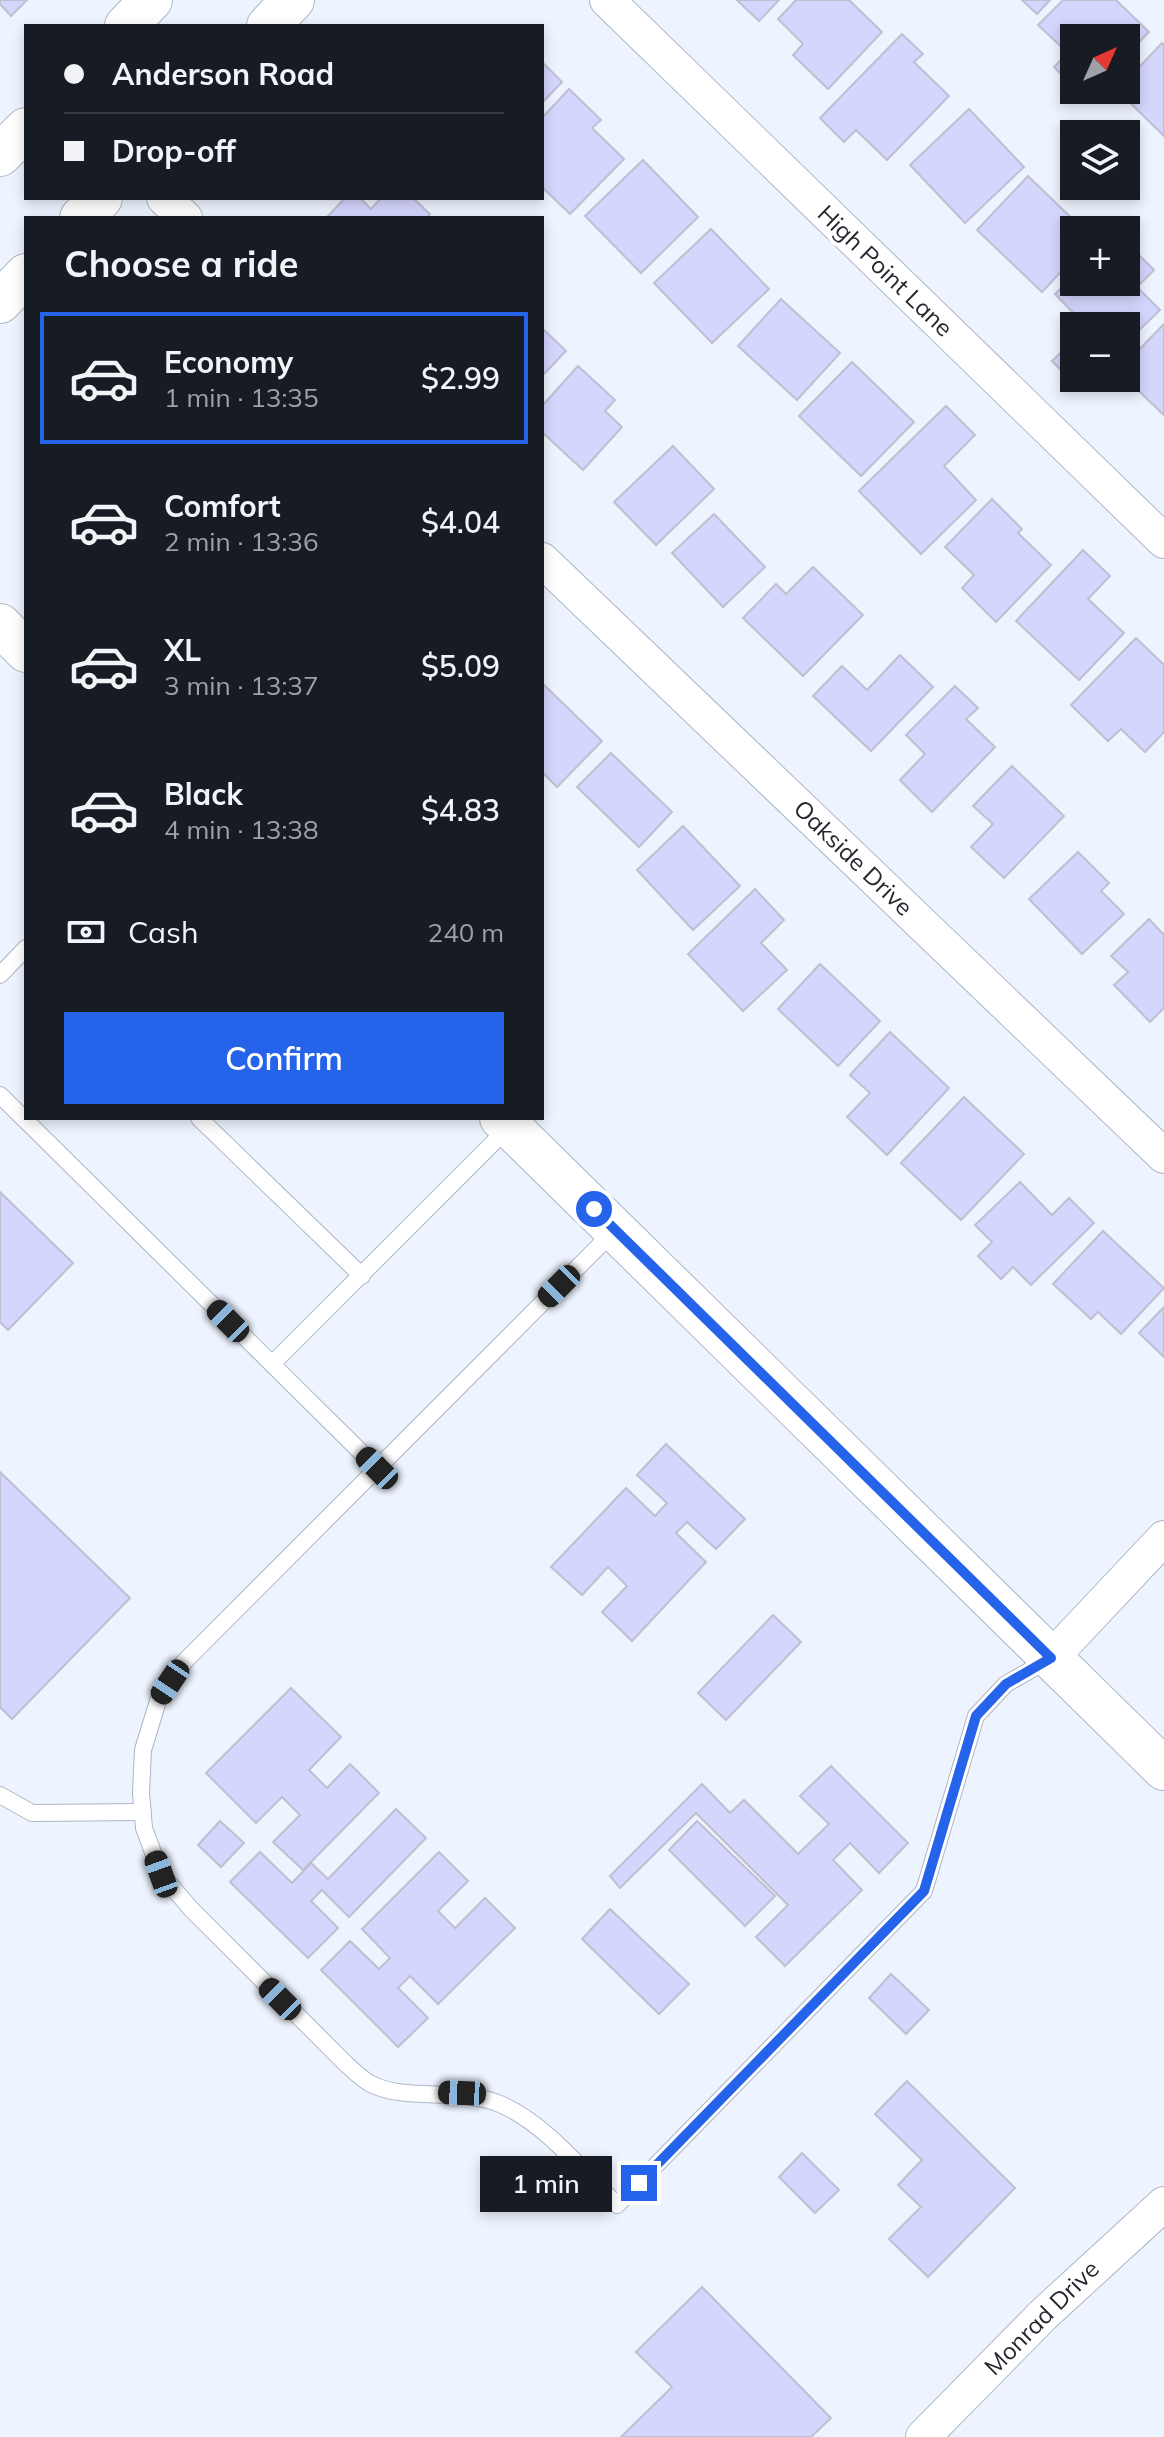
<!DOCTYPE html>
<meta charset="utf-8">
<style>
body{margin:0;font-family:Mulish,sans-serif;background:#242831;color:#f1f3f6;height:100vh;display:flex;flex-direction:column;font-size:30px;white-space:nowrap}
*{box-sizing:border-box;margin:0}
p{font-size:26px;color:#9ea1a6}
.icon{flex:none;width:44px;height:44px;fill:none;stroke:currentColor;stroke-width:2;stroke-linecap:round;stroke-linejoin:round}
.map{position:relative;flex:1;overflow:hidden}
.details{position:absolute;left:24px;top:216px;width:520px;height:904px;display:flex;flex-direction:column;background:#171b24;border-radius:0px;box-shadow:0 4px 12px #0003}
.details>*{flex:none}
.top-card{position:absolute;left:24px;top:24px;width:520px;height:176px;border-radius:0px;box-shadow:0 4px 12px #0003;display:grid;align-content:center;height:176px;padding:0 40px;background:#171b24}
.needle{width:52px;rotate:45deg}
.buttons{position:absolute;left:1060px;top:24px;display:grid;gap:16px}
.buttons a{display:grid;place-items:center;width:80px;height:80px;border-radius:0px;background:#171b24;box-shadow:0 4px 12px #0003;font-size:40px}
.end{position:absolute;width:36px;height:36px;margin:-18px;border:10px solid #2563eb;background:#fff;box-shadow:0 0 0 4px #fff}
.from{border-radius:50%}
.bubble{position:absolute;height:56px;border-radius:0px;background:#171b24;box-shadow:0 4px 12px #0003;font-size:26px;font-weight:600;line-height:56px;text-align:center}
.car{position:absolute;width:24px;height:48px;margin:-24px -12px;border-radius:10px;box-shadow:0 0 6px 2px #0007;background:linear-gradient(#222 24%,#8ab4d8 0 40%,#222 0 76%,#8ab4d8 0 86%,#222 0)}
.top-card b{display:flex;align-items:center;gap:28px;height:76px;font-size:30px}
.top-card b+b{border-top:2px solid #363941}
.top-card i{width:20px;height:20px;background:#f1f3f6}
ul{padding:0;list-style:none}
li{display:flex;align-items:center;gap:24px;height:132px;margin:0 16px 12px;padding:0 24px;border:4px solid transparent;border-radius:0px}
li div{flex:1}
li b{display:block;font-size:30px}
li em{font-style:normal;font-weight:600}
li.current{border-color:#2563eb}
li>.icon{width:72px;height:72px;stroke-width:1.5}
h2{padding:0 40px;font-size:36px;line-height:96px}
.pay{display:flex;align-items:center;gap:20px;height:88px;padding:0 40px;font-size:30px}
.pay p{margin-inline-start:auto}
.action{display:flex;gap:16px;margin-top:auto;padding:16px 40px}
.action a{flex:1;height:92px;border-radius:0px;background:#2563eb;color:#fff;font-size:32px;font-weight:600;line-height:92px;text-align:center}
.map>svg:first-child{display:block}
.building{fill:#d5d6fe;stroke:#bfbfd2;stroke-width:2}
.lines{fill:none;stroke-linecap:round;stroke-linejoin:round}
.service-casing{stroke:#acb6c7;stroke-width:18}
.minor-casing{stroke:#acb6c7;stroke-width:36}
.tertiary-casing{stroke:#acb6c7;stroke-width:44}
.service{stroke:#fff;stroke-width:16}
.minor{stroke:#fff;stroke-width:34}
.tertiary{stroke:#fff;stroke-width:42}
.route{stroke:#2563eb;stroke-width:10}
.labels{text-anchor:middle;stroke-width:8;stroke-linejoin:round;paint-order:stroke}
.street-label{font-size:24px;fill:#25292f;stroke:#fff}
</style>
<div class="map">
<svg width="1164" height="2437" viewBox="0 0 1164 2437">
<rect width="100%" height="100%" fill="#eef4ff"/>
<g class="building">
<path d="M0 0H27L11 16 0 4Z"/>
<path d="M737 0H779L759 21Z"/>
<path d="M796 0H849L882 32 828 89 793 55 803 44 778 19Z"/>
<path d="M1022 0H1050L1037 14Z"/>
<path d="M1063 0H1116L1149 32 1126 56V38H1074V87L1054 67 1068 53 1038 25Z"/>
<path d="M902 34 923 54 914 62 949 96 887 160 856 130 844 142 820 118Z"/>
<path d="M1162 43 1164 45V136L1117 90H1126V81Z"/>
<path d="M542 62 562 82 542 103Z"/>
<path d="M569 89 601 120 592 128 624 159 570 214 542 187V118Z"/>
<path d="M969 109 1024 167 965 223 910 165Z"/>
<path d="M643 160 698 217 641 273 585 216Z"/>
<path d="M1028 176 1084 230H1074V258L1042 292 977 230Z"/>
<path d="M345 198H360L371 209 381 198H413L430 214 427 218H326Z"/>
<path d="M711 229 769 289 712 343 654 283Z"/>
<path d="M1126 242 1154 270 1137 287 1160 310 1126 343V326H1086L1055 294 1074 276V282H1126Z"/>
<path d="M781 299 840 353 797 400 738 346Z"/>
<path d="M1164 324V415L1125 378 1126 363Z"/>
<path d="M542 328 566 351 542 376Z"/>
<path d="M1074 340V378H1090L1079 389 1052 361Z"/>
<path d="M852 362 914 422 861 476 799 416Z"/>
<path d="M578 366 615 400 605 411 622 427 583 470 542 432V406Z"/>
<path d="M946 406 975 435 944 466 976 500 921 554 859 491Z"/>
<path d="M673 446 714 489 656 545 614 502Z"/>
<path d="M992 499 1022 529 1018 533 1051 565 996 622 962 588 974 575 945 547Z"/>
<path d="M714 514 765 567 723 607 672 553Z"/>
<path d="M1083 550 1110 576 1088 599 1124 633 1079 680 1016 621Z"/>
<path d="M813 567 863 615 803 676 743 618 776 584 786 594Z"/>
<path d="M1136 638 1164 665V732L1145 752 1121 729 1108 741 1071 705Z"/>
<path d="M900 655 933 687 871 751 813 696 842 666 867 690Z"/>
<path d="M542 683 602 741 557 787 542 772Z"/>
<path d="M955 686 978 708 966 719 995 747 932 812 900 780 925 754 906 735Z"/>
<path d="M611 753 672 812 639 847 577 787Z"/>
<path d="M1012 766 1064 816 1004 878 971 847 993 824 973 806Z"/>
<path d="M683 826 740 886 693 930 637 870Z"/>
<path d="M1078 852 1109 883 1101 891 1124 914 1082 954 1029 899Z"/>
<path d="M755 889 784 920 761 943 787 970 743 1011 688 954Z"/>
<path d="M1149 919 1164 935V1008L1150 1022 1114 985 1128 972 1111 956Z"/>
<path d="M820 964 880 1021 838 1066 778 1009Z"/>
<path d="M890 1032 949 1088 887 1155 847 1117 870 1093 850 1075Z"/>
<path d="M964 1097 1024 1154 961 1220 901 1163Z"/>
<path d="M1020 1182 1052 1215 1069 1198 1094 1223 1031 1285 1013 1267 1001 1279 978 1256 992 1242 975 1225Z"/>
<path d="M0 1192 73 1263 8 1330 0 1322Z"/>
<path d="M1103 1231 1164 1288 1121 1334 1098 1312 1091 1319 1053 1284Z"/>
<path d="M1164 1307V1357L1139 1333Z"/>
<path d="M666 1444 745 1519 716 1549 687 1522 676 1533 706 1562 632 1641 602 1612 627 1586 608 1567 582 1595 551 1567 626 1488 655 1516 667 1503 637 1475Z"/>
<path d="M0 1472 130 1598 12 1719 0 1707Z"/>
<path d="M773 1615 801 1642 726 1720 698 1693Z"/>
<path d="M291 1688 341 1737 309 1770 327 1788 350 1764 379 1793 303 1870 273 1842 300 1815 282 1797 256 1823 206 1773Z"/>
<path d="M831 1766 908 1843 879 1873 850 1843 833 1860 862 1890 785 1966 756 1937 788 1905 696 1813 620 1888 610 1876 702 1784 730 1813 744 1800 798 1854 829 1824 800 1796Z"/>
<path d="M396 1809 426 1838 349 1917 322 1890 311 1901 338 1928 308 1958 230 1882 260 1852 292 1883 311 1863 328 1879Z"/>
<path d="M220 1821 244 1843 221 1867 198 1845Z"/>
<path d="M697 1821 775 1896 745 1926 669 1850Z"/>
<path d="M439 1852 468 1881 438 1911 455 1928 485 1898 515 1928 438 2004 410 1976 398 1988 428 2018 398 2047 321 1970 350 1941 379 1969 390 1958 362 1929Z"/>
<path d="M610 1909 689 1984 659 2014 582 1939Z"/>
<path d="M891 1974 929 2010 906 2034 869 1998Z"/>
<path d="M907 2081 1015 2188 928 2277 889 2239 921 2207 898 2185 922 2160 875 2114Z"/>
<path d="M802 2153 839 2190 815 2213 779 2177Z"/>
<path d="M702 2287 831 2418 811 2437H621L672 2387 636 2352Z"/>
</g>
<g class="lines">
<defs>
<g id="service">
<path d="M0 975 26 948"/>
<path d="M0 1095 377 1468"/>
<path d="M199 1118 362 1276"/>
<path d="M614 1231 183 1663 158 1701 143 1750 141 1793 144 1828 161 1874 191 1909 347 2065C354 2071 363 2080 371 2084 406 2102 459 2087 500 2104 546 2124 582 2170 617 2205L924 1891 976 1716 1006 1684 1048 1660"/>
<path d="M272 1364 508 1128"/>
<path d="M0 1795 32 1813 143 1812"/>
</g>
<g id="minor">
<path d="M607 0 1164 541"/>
<path d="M164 198 185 218"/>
<path d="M542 560 1164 1156"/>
<path d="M1051 1658 1164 1538"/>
<path d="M923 2437 1043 2315 1164 2204"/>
</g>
<g id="tertiary">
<path d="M126 26 151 0"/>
<path d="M268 26 293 0"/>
<path d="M0 155 26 129"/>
<path d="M81 218 101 198"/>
<path d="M0 302 26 275"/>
<path d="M0 625 26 651"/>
<path d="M501 1118 1164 1769"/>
</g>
</defs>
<use href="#service" class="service-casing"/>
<use href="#minor" class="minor-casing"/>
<use href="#tertiary" class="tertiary-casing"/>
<use href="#service" class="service"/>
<use href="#minor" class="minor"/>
<use href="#tertiary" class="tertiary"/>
</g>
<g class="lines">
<path class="route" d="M594 1209 1051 1658 1006 1684 976 1716 924 1891 639 2183"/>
</g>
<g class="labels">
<g class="street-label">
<text transform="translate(885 271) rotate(44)" y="8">High Point Lane</text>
<text transform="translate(853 858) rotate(44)" y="8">Oakside Drive</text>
<text transform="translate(1042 2318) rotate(-45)" y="8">Monrad Drive</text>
</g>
</g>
</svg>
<div class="buttons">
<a><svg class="needle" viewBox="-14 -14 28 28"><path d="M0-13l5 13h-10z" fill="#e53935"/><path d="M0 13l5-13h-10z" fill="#9ea1a6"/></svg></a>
<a><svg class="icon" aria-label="layers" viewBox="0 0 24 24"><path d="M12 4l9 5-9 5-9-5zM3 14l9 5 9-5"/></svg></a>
<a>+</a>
<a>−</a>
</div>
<i class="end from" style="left:594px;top:1209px"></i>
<i class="end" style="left:639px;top:2183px"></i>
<div class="bubble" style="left:480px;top:2156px;width:132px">1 min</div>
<i class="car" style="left:559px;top:1286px;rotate:225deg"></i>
<i class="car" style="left:228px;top:1321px;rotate:315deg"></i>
<i class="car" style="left:377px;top:1468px;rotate:315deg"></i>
<i class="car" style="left:170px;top:1682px;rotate:214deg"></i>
<i class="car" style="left:161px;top:1874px;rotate:340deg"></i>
<i class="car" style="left:280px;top:1999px;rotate:315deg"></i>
<i class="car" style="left:462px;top:2093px;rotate:272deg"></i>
<div class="top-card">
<b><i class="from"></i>Anderson Road</b>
<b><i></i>Drop-off</b>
</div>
<section class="details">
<h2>Choose a ride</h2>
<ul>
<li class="current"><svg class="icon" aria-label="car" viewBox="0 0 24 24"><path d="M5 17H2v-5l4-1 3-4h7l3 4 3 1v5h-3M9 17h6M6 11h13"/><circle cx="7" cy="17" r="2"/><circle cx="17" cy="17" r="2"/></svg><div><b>Economy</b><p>1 min · 13:35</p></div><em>$2.99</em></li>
<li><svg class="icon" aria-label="car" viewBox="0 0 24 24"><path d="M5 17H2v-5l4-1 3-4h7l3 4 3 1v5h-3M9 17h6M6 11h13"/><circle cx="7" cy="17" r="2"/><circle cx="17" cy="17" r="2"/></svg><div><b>Comfort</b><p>2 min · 13:36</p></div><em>$4.04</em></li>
<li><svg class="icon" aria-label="car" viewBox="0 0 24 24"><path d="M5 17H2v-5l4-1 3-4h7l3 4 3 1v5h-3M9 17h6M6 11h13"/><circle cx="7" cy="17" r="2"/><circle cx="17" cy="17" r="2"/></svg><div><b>XL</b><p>3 min · 13:37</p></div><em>$5.09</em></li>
<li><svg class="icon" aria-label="car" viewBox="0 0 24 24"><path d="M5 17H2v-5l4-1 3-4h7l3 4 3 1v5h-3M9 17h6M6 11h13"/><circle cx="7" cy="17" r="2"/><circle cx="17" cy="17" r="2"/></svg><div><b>Black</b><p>4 min · 13:38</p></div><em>$4.83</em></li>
</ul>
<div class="pay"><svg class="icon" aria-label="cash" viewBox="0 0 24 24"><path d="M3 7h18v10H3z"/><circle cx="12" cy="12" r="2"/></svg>Cash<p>240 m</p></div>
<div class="action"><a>Confirm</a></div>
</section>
</div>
